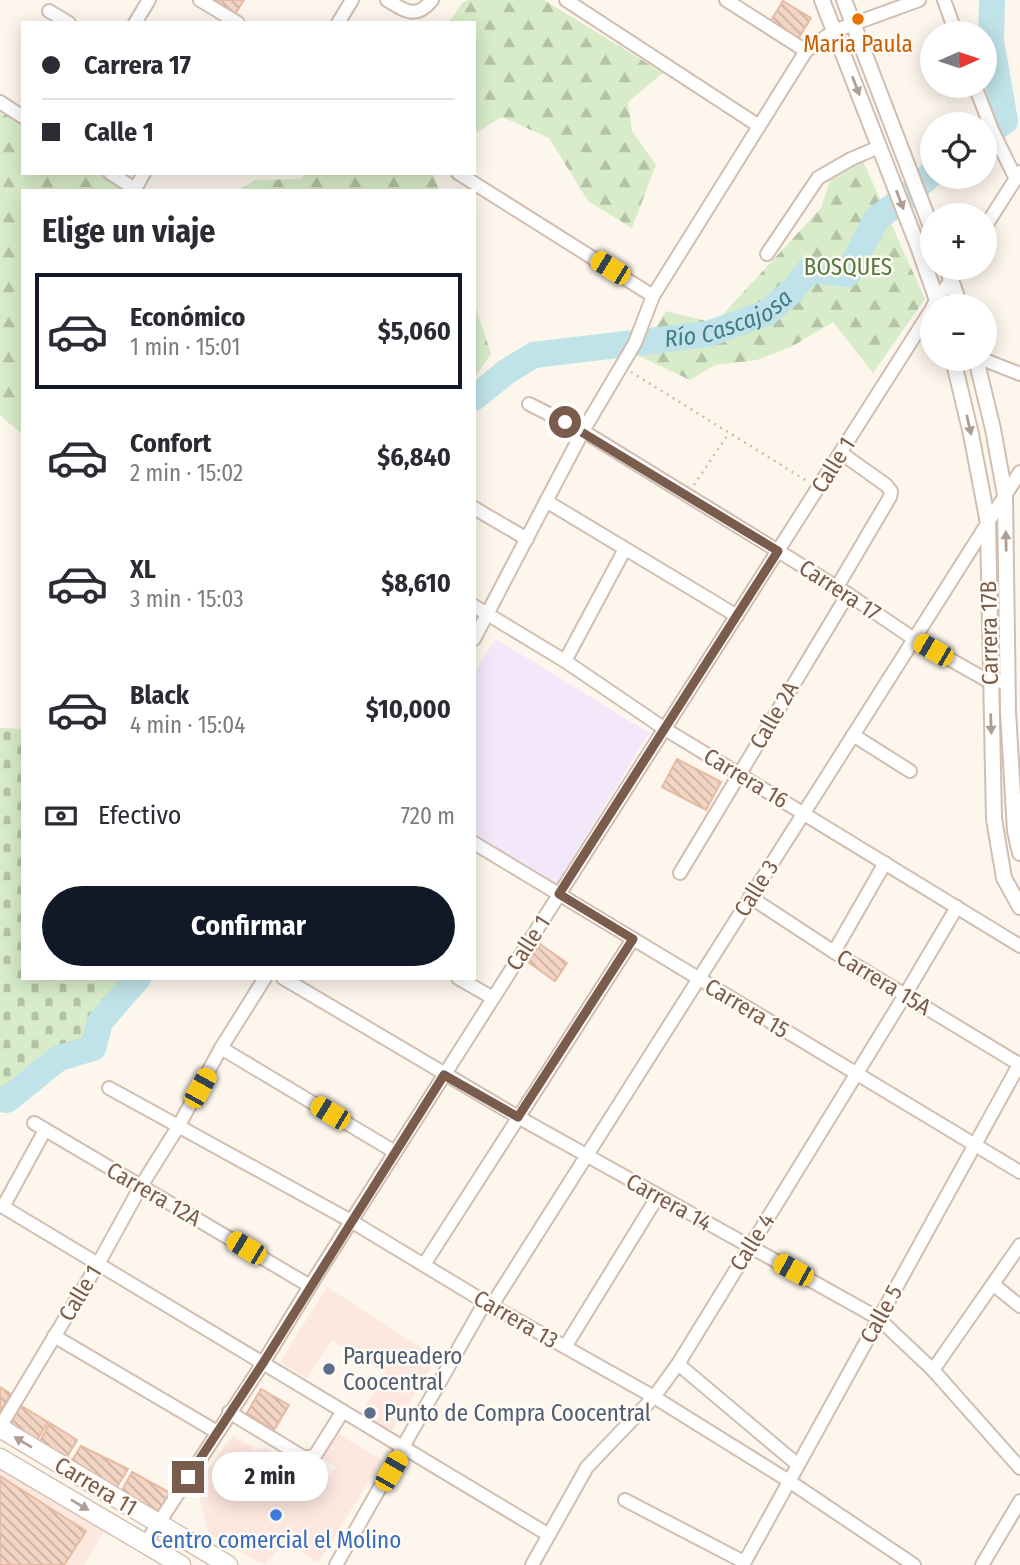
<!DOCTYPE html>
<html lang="es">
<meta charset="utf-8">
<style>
body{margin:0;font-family:"Fira Sans Condensed",sans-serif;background:#f7f7f7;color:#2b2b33;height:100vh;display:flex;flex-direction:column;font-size:26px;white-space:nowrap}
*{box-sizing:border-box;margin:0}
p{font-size:23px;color:#7c7c81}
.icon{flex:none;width:38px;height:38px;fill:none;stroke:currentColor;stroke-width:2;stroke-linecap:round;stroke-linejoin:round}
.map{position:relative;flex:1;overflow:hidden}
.sheet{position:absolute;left:21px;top:189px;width:455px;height:791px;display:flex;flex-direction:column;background:#fff;border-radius:0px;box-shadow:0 4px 18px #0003}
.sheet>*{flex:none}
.banner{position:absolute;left:21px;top:21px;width:455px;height:154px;border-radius:0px;box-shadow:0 4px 18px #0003;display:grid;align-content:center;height:154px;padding:0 21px;background:#fff}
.needle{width:46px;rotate:87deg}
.buttons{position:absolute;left:920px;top:21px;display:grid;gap:14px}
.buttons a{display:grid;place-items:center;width:77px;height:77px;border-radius:50%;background:#fff;box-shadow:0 4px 18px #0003;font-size:35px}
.end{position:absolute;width:32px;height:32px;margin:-16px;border:9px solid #7a5c4d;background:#fff;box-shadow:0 0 0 4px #fff}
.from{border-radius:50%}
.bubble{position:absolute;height:49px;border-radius:24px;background:#fff;box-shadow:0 4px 18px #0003;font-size:23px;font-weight:700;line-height:49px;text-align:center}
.car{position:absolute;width:21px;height:42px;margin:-21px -10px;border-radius:9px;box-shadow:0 0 5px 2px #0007;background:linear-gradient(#f5c518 24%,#345 0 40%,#f5c518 0 76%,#345 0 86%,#f5c518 0)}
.banner b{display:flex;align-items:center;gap:24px;height:66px;font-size:26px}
.banner b+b{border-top:2px solid #e1e1e2}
.banner i{width:18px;height:18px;background:#2b2b33}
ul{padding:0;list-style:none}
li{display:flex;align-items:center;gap:21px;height:116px;margin:0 14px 10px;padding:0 7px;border:4px solid transparent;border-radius:0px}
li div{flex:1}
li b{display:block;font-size:26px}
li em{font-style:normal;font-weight:700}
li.selected{border-color:#111827}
li>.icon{width:63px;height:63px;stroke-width:1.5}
h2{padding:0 21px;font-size:32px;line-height:84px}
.pay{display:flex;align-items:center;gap:18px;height:77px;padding:0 21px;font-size:26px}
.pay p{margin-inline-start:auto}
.button{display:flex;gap:14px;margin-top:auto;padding:14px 21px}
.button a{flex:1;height:80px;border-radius:42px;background:#111827;color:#fff;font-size:28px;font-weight:700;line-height:80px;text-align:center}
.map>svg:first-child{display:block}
.commercial{fill:#fde8e0}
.education{fill:#f3e8fa}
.forest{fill:url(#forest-firs)}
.cemetery{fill:url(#cemetery-stones)}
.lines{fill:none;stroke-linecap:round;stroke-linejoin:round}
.river{stroke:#bfe3e8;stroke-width:26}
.building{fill:url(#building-back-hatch);stroke:#e6bba3;stroke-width:2}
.minor-casing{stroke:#d1beb0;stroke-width:16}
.tertiary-casing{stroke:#d1beb0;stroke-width:18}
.secondary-casing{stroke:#d6c0b0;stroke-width:21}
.path{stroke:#d9b8a5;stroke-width:2.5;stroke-dasharray:2 5;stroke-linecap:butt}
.minor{stroke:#fff;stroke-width:12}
.tertiary{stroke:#fff;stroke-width:14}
.secondary{stroke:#fff;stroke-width:18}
.oneway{fill:#af9d94}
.route{stroke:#7a5c4d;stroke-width:9}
.food-dot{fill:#e8710a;stroke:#fffaf3;stroke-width:2.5}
.service-dot{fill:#5c6f8a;stroke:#fffaf3;stroke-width:2.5}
.shop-dot{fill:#3f7fe0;stroke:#fffaf3;stroke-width:2.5}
.labels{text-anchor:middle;stroke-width:5;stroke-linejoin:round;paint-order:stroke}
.food-label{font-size:23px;fill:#c56008;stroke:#fffaf3}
.park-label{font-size:23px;fill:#537a41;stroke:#fffaf3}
.street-label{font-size:23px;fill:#7a5c4d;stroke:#fffaf3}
.service-label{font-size:23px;fill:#4e5e75;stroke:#fffaf3;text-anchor:start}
.shop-label{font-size:23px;fill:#366cbe;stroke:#fffaf3}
.water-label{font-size:24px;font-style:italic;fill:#437c86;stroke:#fffaf3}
</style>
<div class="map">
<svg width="1020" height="1565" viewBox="0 0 1020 1565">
<defs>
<pattern id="forest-firs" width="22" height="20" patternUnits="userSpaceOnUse" patternTransform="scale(1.75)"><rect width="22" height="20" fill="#d8ecc9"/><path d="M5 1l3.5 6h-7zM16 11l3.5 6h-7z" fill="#b4c2a5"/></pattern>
<pattern id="cemetery-stones" width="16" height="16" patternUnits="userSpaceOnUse" patternTransform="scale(1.75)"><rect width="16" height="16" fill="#d8ecc9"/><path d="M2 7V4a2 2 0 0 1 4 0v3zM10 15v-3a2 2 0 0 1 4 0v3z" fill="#b4c2a5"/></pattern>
<pattern id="building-back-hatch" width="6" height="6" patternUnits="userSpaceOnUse" patternTransform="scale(1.75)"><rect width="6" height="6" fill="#f3d5c3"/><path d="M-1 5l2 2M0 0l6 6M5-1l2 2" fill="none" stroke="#cab0a1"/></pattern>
</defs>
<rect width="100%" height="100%" fill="#fdf6ec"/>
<g class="commercial">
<path d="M327 1287 437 1358 390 1433 360 1414 385 1373 332 1340 307 1378 280 1362Z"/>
<path d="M335 1432 382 1460 318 1563 285 1542 264 1565 208 1534 197 1484 233 1435 255 1450 264 1448 281 1456 293 1475 318 1495 336 1467 323 1458Z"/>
<path d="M0 1465 106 1528 84 1565H0Z"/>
</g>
<path class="education" d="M496 639 649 733 554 888 474 842V673Z"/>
<g class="forest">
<path d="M468 0H544L663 73 628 102 632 131 656 165 632 228 588 201 549 138 502 117 474 134V23H449L462 3Z"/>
<path d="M0 110 23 124V173H101L129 191H23V435L0 415Z"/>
<path d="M863 161 925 299 873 373 833 322 791 347 757 360 715 365 690 380 639 356 666 311 715 323 821 208 830 180Z"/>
<path d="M305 173H433L439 191H238L255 180 301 179Z"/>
<path d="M474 302 491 354 474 379Z"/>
</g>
<path class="cemetery" d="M0 728 23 729V978H138L100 1022 93 1048 59 1058 7 1100 0 1099Z"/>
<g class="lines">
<g class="river">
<path d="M985 135 1005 121 991 41 992 0"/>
<path id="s1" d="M474 398 506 372 534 355 708 334 767 313 793 290 809 270 848 274 876 219 911 193 933 172"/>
<path d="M0 1099 7 1100 59 1058 93 1048 100 1022 138 978"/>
</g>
</g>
<g class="building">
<path d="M215 0H244L235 14Z"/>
<path d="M783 1 811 18 798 39 770 22Z"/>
<path d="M677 759 721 782 706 810 662 787Z"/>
<path d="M540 944 567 963 555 981 528 962Z"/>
<path d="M0 1387 11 1394 0 1412Z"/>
<path d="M261 1389 289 1405 274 1430 247 1413Z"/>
<path d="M20 1405 48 1422 34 1445 8 1429Z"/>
<path d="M50 1423 77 1440 64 1462 37 1447Z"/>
<path d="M81 1446 128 1469 115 1490 70 1464Z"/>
<path d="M132 1472 172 1494 160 1518 119 1496Z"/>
<path d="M0 1476 86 1531 64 1565H0Z"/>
</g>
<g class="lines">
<defs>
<g id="minor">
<path d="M200 0 238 23"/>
<path d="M387 0C405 11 416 20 432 0"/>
<path d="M566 0 759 126"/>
<path d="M726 0 806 51"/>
<path d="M944 0 956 33"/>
<path d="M49 11 69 23"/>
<path d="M135 23 149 0"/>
<path d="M338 23 352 0"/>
<path d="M975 86 992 130 1016 179"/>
<path d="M0 102 23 117"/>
<path d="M110 173 135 189 144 173"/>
<path d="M458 173 653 296"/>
<path d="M985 227 1020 172"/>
<path d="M767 254 818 178 851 159 879 147"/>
<path d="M933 306 959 268"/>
<path d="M982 359 1020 374"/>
<path d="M529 404 583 431 848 594 914 639 990 682 1008 681"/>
<path d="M546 501 737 616"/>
<path d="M474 508 527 539"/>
<path d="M837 587 890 497 891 491 886 485 841 453"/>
<path d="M474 606 565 661 665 729 1020 946"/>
<path d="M474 639 583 431 635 343 653 296 806 51 834 31 919 0"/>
<path d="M565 661 625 549"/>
<path d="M853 735 910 771"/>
<path d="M474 843 1020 1172"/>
<path d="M680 873 848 594"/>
<path d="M750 897 834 952 1019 1064"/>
<path d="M834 952 885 863"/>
<path d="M283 978 518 1117 878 1318 933 1370 1020 1468"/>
<path d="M458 978 493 998"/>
<path d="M221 1048 395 1152"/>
<path d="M109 1088 351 1221 485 1302 654 1397 789 1481 914 1565"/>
<path d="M34 1123 310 1286"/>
<path d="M0 1205 549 1535"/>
<path d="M3 1207 45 1130"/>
<path d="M425 1263 633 939"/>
<path d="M994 1285 1020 1306"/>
<path d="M492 1305 1020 472"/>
<path d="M54 1336 217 1432"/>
<path d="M565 1347 658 1196"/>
<path d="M678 1364 798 1465"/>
<path d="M933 1370 1020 1245"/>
<path d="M229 1412 303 1457H311L316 1454 343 1411"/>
<path d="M0 1427 98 1264 141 1186 178 1127 221 1048 265 978"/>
<path d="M625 1500 744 1562"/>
<path d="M145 1544 263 1363 310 1286 933 307"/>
<path d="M336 1565 485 1302"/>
<path d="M532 1565 587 1467 654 1397 678 1364 905 995 957 907"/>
<path d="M743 1565 1020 1063"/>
<path d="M982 1565 1020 1501"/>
</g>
<g id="tertiary">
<path d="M822 0 919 249 939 306"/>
<path d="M844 0 933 232"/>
<path d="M947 268 960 306"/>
<path d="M953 359 971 434 988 523 994 819 1004 878 1020 907"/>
<path d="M976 359 993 429 1005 495 1008 711 1015 831 1020 853"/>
</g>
<g id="secondary">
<path d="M0 1428 228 1565"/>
<path d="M0 1458 181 1565"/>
</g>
</defs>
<use href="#minor" class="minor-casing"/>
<use href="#tertiary" class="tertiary-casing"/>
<use href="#secondary" class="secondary-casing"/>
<g class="path">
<path d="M631 372 807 481"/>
<path d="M694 485 729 433"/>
</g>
<use href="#minor" class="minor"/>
<use href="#tertiary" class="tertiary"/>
<use href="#secondary" class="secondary"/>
</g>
<defs><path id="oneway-solid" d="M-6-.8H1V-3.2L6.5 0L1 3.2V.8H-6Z" transform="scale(1.75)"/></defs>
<g class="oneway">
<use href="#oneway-solid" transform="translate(856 86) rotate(69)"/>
<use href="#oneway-solid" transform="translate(900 200) rotate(69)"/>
<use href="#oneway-solid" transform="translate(969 425) rotate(77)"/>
<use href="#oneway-solid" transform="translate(1006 541) rotate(-91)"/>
<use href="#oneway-solid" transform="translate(991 724) rotate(88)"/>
<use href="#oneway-solid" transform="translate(23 1442) rotate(-149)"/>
<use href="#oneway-solid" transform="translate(80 1505) rotate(31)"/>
</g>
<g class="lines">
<path class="route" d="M188 1477 263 1363 444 1075 518 1117 633 939 559 894 778 551 565 422"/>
</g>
<circle class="food-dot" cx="858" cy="19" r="7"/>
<g class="service-dot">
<circle cx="329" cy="1369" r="7"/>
<circle cx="370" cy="1413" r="7"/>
</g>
<circle class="shop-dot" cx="276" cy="1515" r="7"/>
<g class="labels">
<g class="food-label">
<text x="858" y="52">Maria Paula</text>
</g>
<g class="park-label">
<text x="848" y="275">BOSQUES</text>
</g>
<g class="street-label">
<text transform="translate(833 465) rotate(-58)" y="8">Calle 1</text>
<text transform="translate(840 590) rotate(33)" y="8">Carrera 17</text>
<text transform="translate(989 633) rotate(-91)" y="8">Carrera 17B</text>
<text transform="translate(774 715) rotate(-60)" y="8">Calle 2A</text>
<text transform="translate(746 778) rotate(31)" y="8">Carrera 16</text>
<text transform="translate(756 888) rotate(-58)" y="8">Calle 3</text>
<text transform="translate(528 943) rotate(-57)" y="8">Calle 1</text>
<text transform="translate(884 982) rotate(31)" y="8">Carrera 15A</text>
<text transform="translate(747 1008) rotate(31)" y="8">Carrera 15</text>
<text transform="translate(154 1194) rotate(30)" y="8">Carrera 12A</text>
<text transform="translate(669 1202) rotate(29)" y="8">Carrera 14</text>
<text transform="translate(752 1242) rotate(-58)" y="8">Calle 4</text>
<text transform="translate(80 1293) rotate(-59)" y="8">Calle 1</text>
<text transform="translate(881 1314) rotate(-61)" y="8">Calle 5</text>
<text transform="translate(516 1319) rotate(30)" y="8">Carrera 13</text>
<text transform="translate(96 1486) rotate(31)" y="8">Carrera 11</text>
</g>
<g class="service-label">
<text x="343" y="1364">Parqueadero<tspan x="343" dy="26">Coocentral</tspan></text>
<text x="384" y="1421">Punto de Compra Coocentral</text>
</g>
<g class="shop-label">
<text x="276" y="1548">Centro comercial el Molino</text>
</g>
<g class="water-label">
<text dy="8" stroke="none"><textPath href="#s1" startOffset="273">Río Cascajosa</textPath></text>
</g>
</g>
</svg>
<div class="buttons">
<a><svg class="needle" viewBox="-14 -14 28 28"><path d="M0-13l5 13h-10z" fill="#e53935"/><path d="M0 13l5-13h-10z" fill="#7c7c81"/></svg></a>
<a><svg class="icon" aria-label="locate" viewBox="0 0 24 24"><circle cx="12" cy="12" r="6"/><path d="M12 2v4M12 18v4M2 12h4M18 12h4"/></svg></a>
<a>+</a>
<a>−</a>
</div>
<i class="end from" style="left:565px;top:422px"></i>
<i class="end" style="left:188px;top:1477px"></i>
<div class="bubble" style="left:212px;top:1452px;width:116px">2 min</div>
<i class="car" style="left:610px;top:268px;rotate:302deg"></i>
<i class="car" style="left:933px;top:650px;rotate:300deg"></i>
<i class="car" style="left:200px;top:1088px;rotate:29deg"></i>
<i class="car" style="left:330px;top:1113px;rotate:301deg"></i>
<i class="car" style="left:246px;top:1248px;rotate:301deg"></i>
<i class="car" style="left:793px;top:1270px;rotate:299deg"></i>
<i class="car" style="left:391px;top:1471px;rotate:30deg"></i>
<div class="banner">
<b><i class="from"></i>Carrera 17</b>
<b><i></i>Calle 1</b>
</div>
<section class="sheet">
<h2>Elige un viaje</h2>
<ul>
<li class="selected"><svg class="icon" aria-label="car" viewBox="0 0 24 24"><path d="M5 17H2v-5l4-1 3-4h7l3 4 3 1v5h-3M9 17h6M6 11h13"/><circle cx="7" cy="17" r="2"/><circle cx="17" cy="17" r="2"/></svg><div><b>Económico</b><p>1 min · 15:01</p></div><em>$5,060</em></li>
<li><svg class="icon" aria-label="car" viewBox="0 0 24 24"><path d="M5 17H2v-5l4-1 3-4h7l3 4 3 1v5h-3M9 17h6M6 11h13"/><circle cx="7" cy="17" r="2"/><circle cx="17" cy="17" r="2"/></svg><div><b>Confort</b><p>2 min · 15:02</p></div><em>$6,840</em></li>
<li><svg class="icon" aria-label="car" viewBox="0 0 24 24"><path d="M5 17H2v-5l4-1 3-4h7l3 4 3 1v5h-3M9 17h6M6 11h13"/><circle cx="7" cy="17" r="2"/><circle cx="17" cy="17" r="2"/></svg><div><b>XL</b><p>3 min · 15:03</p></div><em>$8,610</em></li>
<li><svg class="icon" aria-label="car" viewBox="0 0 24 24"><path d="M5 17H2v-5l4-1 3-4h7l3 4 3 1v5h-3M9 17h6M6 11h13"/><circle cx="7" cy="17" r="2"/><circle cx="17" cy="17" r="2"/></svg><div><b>Black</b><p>4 min · 15:04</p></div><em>$10,000</em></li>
</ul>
<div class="pay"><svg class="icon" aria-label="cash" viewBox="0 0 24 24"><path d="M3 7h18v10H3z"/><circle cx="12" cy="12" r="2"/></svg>Efectivo<p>720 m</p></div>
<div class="button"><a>Confirmar</a></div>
</section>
</div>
